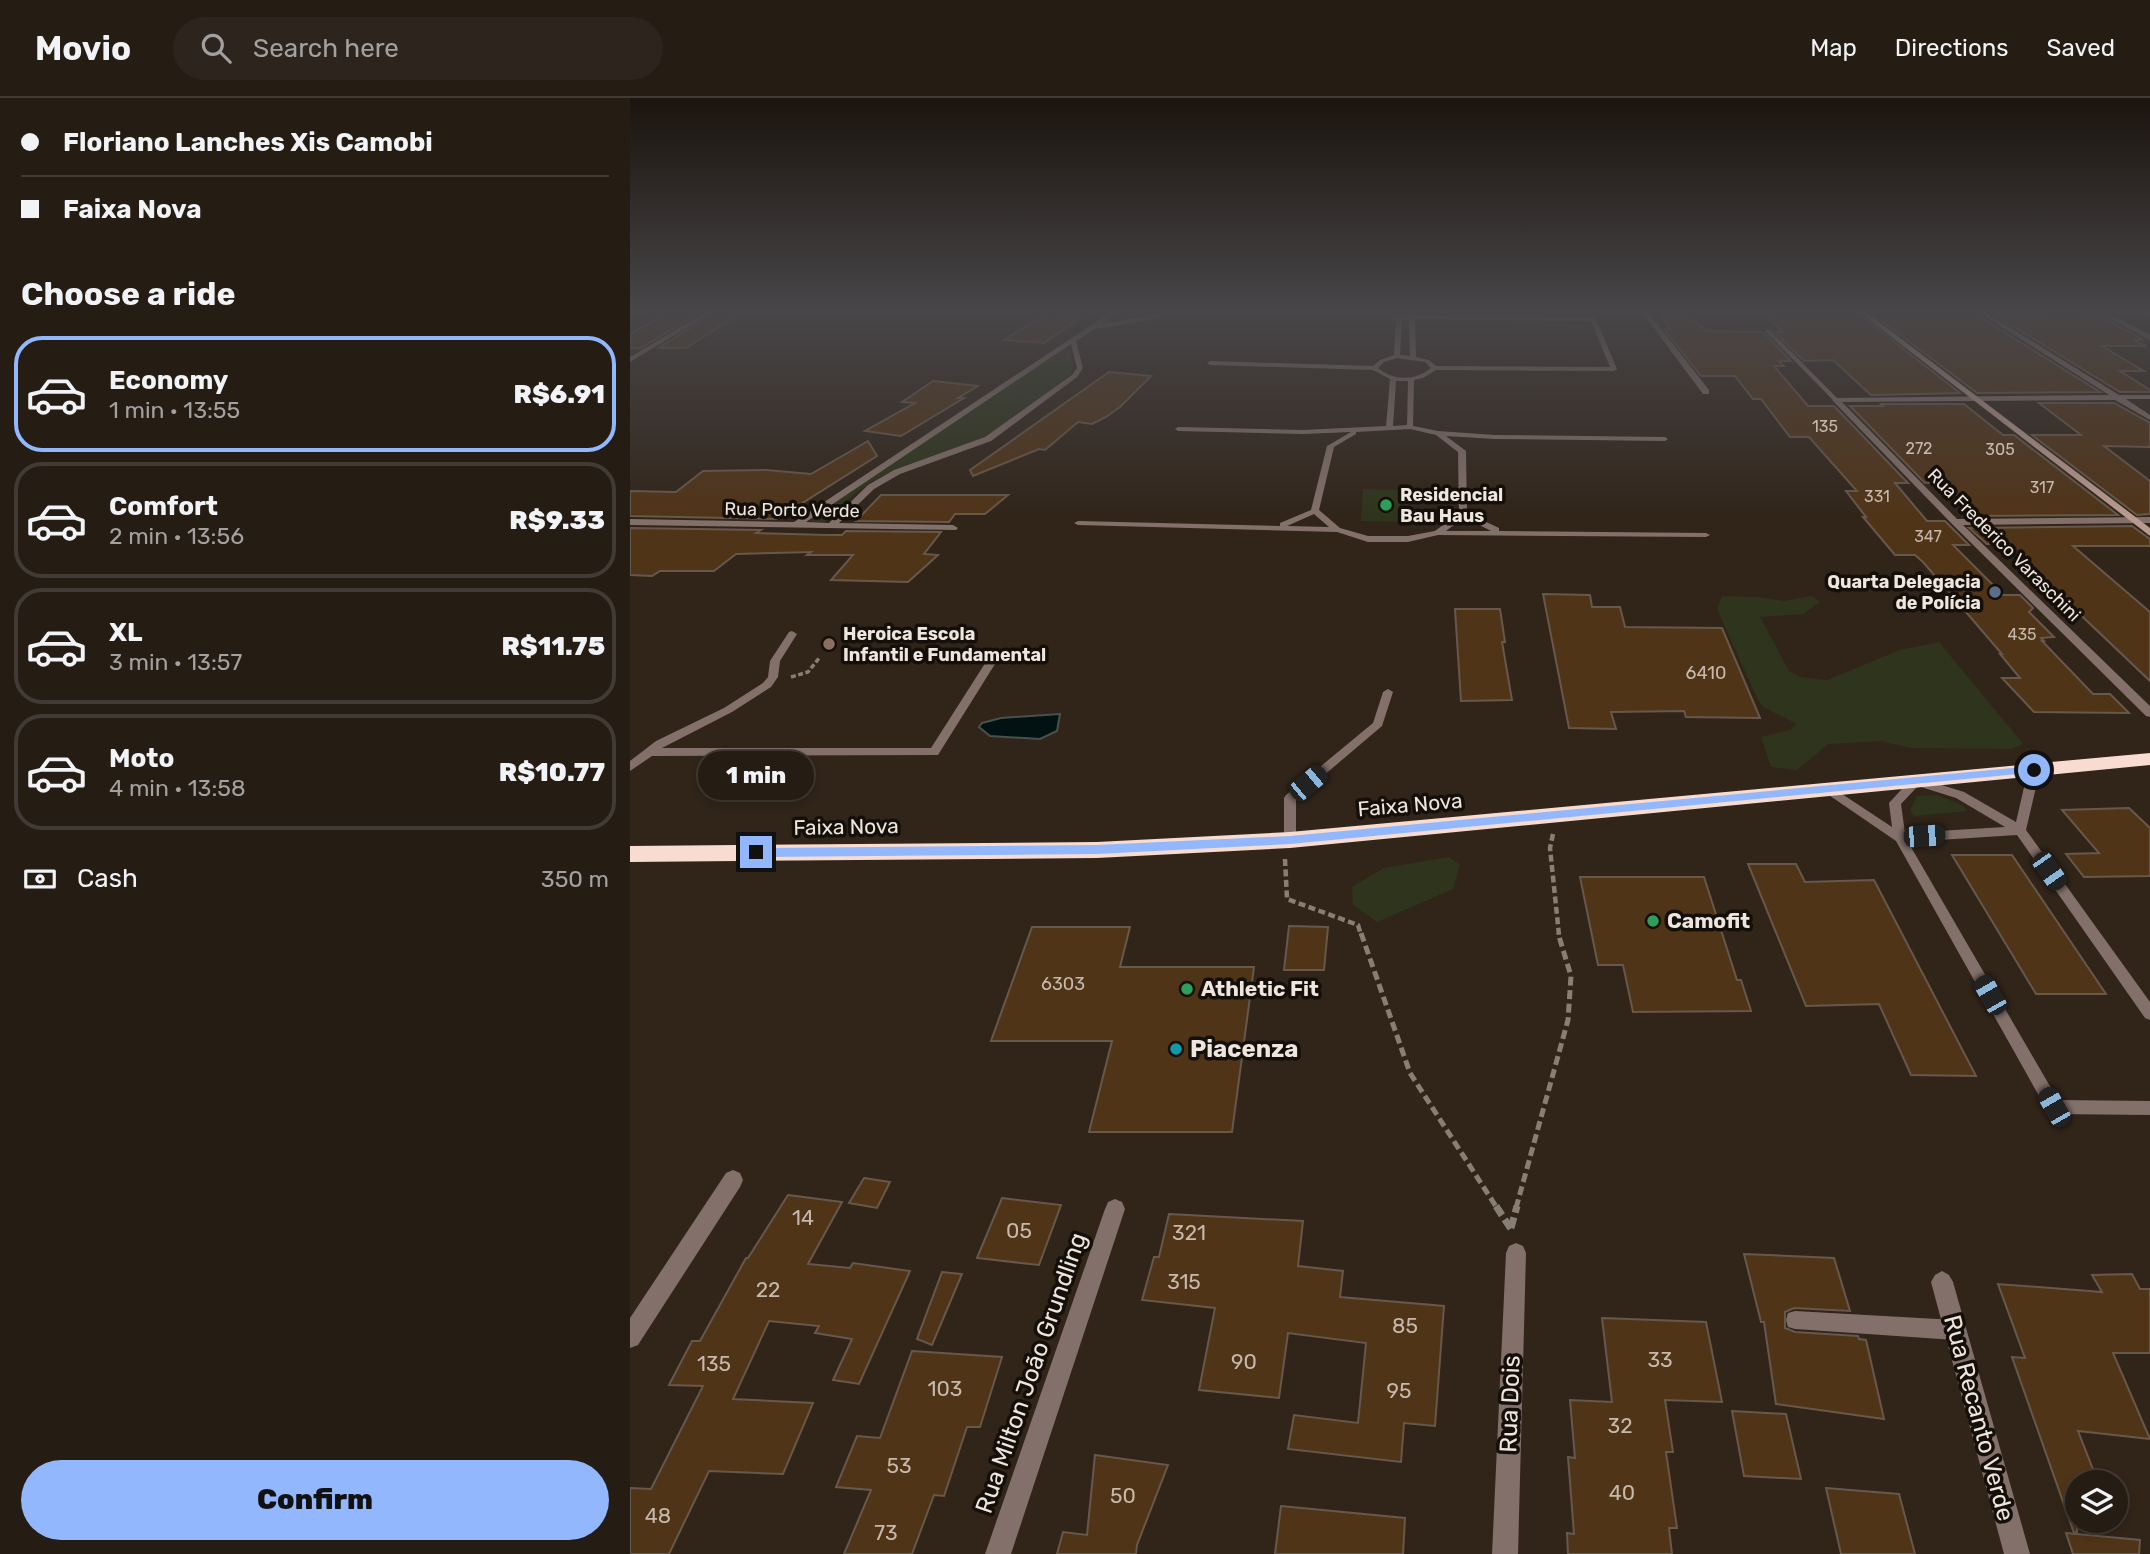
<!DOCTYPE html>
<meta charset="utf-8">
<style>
body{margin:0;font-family:Rubik,sans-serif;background:#2d251d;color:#f1f3f6;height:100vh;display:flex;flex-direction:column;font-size:26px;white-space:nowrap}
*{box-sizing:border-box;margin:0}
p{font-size:23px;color:#a3a1a0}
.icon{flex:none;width:38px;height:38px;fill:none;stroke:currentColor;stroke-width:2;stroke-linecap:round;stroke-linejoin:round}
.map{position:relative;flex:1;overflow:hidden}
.drawer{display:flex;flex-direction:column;background:#251c14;width:630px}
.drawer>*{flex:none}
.hud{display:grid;align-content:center;height:154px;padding:0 21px;background:#251c14}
.buttons{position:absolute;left:1435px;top:1372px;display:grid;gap:14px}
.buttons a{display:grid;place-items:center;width:63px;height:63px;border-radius:50%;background:#251c14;box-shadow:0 4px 10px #0003,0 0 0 2px #423a34;font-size:35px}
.end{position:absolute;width:32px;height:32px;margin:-16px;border:9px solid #93b7fd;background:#111;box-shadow:0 0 0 4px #111}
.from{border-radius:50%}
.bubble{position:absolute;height:49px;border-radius:24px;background:#251c14;box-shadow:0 4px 10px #0003,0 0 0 2px #423a34;font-size:23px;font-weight:800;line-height:49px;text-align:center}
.car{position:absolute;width:21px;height:42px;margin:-21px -10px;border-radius:9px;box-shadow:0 0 5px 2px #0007;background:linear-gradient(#222 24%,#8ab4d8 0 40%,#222 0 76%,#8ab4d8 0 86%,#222 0)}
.hud b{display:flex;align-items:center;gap:24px;height:66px;font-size:26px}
.hud b+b{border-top:2px solid #423a34}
.hud i{width:18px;height:18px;background:#f1f3f6}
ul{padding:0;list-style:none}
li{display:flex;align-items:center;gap:21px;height:116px;margin:0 14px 10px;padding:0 7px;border:4px solid #423a34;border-radius:28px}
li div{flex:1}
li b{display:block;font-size:26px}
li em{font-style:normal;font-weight:800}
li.selected{border-color:#93b7fd}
li>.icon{width:63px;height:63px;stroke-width:1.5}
h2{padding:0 21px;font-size:32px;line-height:84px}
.pay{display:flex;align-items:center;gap:18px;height:77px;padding:0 21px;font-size:26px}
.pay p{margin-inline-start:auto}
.cta{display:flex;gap:14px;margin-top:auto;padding:14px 21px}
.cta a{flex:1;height:80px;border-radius:42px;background:#93b7fd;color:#111;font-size:28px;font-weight:800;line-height:80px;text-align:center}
header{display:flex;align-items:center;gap:42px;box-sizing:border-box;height:98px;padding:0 35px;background:#251c14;border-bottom:2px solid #423a34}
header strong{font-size:33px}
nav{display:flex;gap:38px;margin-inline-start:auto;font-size:24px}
.search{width:490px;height:63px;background:#2d251d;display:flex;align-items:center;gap:18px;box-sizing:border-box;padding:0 24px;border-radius:38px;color:#a3a1a0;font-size:26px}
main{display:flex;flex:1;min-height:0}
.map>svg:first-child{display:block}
.green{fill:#2f351c}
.water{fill:#021111;stroke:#48514e;stroke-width:2}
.building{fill:#503418;stroke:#66584b;stroke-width:2}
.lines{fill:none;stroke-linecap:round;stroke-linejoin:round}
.path-far3{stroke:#887e74;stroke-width:3.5;stroke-dasharray:5 2.5;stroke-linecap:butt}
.path-far2{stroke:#887e74;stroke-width:4.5;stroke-dasharray:7 3.5;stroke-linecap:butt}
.path-far1{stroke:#887e74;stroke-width:5;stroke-dasharray:9 4.5;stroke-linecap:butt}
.path{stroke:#887e74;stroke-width:7;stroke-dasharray:11 5;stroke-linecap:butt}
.lane{fill:#83706a;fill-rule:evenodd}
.street{fill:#83706a;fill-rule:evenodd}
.secondary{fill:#b89a8f;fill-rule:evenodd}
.highway{fill:#f8dcd2;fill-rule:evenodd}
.route{fill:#93b7fd}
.leisure-dot{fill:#2e9e5b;stroke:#150f0a;stroke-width:2.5}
.service-dot{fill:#5c6f8a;stroke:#150f0a;stroke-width:2.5}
.education-dot{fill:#8d6e63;stroke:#150f0a;stroke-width:2.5}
.culture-dot{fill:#0f9aa8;stroke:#150f0a;stroke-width:2.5}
.labels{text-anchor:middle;stroke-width:7;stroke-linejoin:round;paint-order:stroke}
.far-number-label{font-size:16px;fill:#c6b9ac}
.far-poi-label{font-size:18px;font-weight:bold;fill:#ede5de;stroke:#150f0a;text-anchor:start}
.far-street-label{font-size:18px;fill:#ede5de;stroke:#150f0a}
.number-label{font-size:18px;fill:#c6b9ac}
.street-label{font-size:21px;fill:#ede5de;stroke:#150f0a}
.poi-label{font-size:21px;font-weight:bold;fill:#ede5de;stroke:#150f0a;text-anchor:start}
.near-number-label{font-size:21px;fill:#c6b9ac}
.near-poi-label{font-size:24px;font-weight:bold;fill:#ede5de;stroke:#150f0a;text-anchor:start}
.near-street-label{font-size:24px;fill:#ede5de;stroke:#150f0a}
</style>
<header>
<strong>Movio</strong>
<div class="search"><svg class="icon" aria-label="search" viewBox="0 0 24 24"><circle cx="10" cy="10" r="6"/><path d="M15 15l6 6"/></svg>Search here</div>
<nav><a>Map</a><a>Directions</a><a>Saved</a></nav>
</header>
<main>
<section class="drawer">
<div class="hud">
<b><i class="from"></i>Floriano Lanches Xis Camobi</b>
<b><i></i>Faixa Nova</b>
</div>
<h2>Choose a ride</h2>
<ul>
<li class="selected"><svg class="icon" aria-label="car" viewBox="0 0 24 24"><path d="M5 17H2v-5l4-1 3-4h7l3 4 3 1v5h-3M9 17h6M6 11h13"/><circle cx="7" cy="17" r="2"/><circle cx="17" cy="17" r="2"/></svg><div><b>Economy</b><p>1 min · 13:55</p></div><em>R$6.91</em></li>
<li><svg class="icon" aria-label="car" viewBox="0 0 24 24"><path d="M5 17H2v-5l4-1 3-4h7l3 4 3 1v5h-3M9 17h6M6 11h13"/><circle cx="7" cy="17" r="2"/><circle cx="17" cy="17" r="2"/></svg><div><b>Comfort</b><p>2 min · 13:56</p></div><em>R$9.33</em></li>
<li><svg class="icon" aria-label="car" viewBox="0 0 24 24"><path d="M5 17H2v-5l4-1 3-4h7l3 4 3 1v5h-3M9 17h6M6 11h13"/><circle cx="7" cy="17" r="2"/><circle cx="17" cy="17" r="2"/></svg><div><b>XL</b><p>3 min · 13:57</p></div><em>R$11.75</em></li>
<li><svg class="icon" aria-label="car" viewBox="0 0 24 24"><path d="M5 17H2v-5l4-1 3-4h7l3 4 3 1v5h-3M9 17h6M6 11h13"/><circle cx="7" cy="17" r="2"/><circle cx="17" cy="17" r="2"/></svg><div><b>Moto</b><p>4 min · 13:58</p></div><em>R$10.77</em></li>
</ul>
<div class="pay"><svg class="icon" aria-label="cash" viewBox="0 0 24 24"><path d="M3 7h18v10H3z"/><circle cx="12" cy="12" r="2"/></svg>Cash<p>350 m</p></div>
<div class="cta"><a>Confirm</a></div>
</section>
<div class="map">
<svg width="1520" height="1456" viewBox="0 0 1520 1456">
<rect width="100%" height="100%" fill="#31251a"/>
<g class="green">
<path d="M439 248 443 265 441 275C422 295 361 338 335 348 305 360 273 365 244 382 226 393 211 409 195 424H179L213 398Z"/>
<path d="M733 391 778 392 781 424 731 423Z"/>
<path d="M1092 498 1128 499 1154 503 1182 498 1190 504 1173 516 1130 519 1159 573 1170 579 1197 582 1270 552 1309 544 1393 646 1381 651 1281 650 1251 643 1198 646 1167 672 1141 669 1131 639 1160 632 1167 626 1133 609 1127 600 1087 511Z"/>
<path d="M1306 697 1332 707 1338 713 1284 718 1280 712 1287 698Z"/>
<path d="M819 759 830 767 823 791 747 824 723 807 722 789 754 770Z"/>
</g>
<path class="water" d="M430 616 427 633 410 641 360 638 349 629 352 625 371 620Z"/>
<g class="building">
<path d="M40 214H71L11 250H0V236Z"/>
<path d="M85 214H112L56 250H29Z"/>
<path d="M1132 214H1226L1330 295 1241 297 1203 262 1174 263 1145 234H1153Z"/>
<path d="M1240 214H1342L1470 294 1347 295Z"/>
<path d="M1363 216 1469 218 1514 242H1504L1516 248H1472L1514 273H1490L1520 292V294H1490Z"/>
<path d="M414 217 452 219 414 245 374 242Z"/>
<path d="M1031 217H1059L1076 233 1133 234 1161 263H1149L1154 268H1144L1178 308H1204L1278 385H1265L1297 423H1315L1339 447H1323L1373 497H1390L1403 510 1399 514 1424 539 1411 540 1414 543H1412L1463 596H1480L1499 615 1404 614 1372 580H1390L1370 556H1372L1293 464 1285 457H1265L1233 419H1236L1216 393H1227L1179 339H1160L1131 301H1123L1105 278H1071L1034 231H1040Z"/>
<path d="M479 274 521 278 490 309 476 319 462 326 448 324 415 352 409 351 343 378 340 372Z"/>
<path d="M303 283 348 288 328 300H334L271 338 235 333 285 305 272 304Z"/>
<path d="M1409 305H1484L1520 325V349L1474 348 1520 383V416L1507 417 1402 337H1451Z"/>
<path d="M1251 306H1334L1373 337H1384L1488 417 1348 418 1313 384 1295 385 1220 308H1253Z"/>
<path d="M238 343 247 358 147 421 0 418V393L46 394 73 373 136 372 181 376Z"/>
<path d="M251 397H378L355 416H325L319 424 226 423Z"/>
<path d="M1502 428 1520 441V448H1443L1520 514V583L1376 446H1357L1339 430Z"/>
<path d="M0 430 131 432 126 435 197 437H212L216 433 311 434 294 456 308 457 278 484 201 482 223 457H177L181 454 106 456 84 473H30L22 478 0 477Z"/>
<path d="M913 496 960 497 962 509H990L995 529 1092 530 1130 620 1056 619 1054 613 981 614 986 631 939 630Z"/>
<path d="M825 511H870L875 544H872L882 602 831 603Z"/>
<path d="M1499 710 1520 730V778L1454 779 1436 756 1469 755 1432 712Z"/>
<path d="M1322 757H1382L1476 896H1406Z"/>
<path d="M1118 766H1166L1175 784 1244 782 1346 978 1281 977 1249 906 1176 908Z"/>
<path d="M950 779H1074L1107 882H1111L1121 913 1003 914 993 867H968Z"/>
<path d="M659 828 698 829 694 872H654Z"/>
<path d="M402 829H500L490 869H624L602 1034H459L482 943H361Z"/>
<path d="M234 1080 260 1084 247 1110 219 1105Z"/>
<path d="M158 1097 212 1104 178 1166 220 1170 223 1165 280 1173 229 1286 203 1282 222 1241 185 1235 189 1228 139 1223 103 1301 183 1305 153 1376 79 1373 39 1456H0V1390L21 1391 73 1288 39 1287 62 1243H70L116 1160H118Z"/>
<path d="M372 1100 431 1107 409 1167 347 1160Z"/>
<path d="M539 1116 673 1123 668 1168 713 1173 710 1199 814 1208 805 1328 774 1325 771 1364 658 1351 664 1317 728 1325 736 1245 658 1235 649 1300 569 1292 585 1210 512 1202 524 1159H529Z"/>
<path d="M1114 1156 1204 1160 1220 1213 1164 1210 1155 1214V1230L1165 1234 1228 1238 1229 1241 1236 1242 1254 1321 1146 1306 1134 1224H1131Z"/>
<path d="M312 1174 332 1176 302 1247 287 1241Z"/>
<path d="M1502 1176 1510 1191H1520V1255H1483L1520 1341 1448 1333 1468 1384H1447V1434L1444 1435 1382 1259 1395 1260 1368 1186 1472 1194 1462 1177Z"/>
<path d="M972 1220 1076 1224 1092 1304 1035 1302 1043 1354H1036L1047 1430H1039L1042 1456H938L937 1435 944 1436 938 1359 945 1360 940 1302 982 1304Z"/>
<path d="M282 1253 372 1259 350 1329H337L314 1398 304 1397 282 1456H214L241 1392 206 1389 227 1338 250 1340Z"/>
<path d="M1102 1313 1156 1316 1171 1381 1114 1378Z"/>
<path d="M465 1357 538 1367 507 1447 506 1456H427L433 1434 457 1437Z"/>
<path d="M1196 1390 1269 1396 1285 1456H1211Z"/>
<path d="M651 1408 775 1420 773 1456H645Z"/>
<path d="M1436 1435 1510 1442 1509 1456H1443Z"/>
</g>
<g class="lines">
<path class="path-far3" d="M161 579 178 574 190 559"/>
<g class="path-far2">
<path d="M923 736 920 750 929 837"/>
<path d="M655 761 657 801 728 827 731 837"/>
</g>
<g class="path-far1">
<path d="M731 835 780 975 867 1110"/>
<path d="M886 1110 938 922 941 878 928 835"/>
</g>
<g class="path">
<path d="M866 1108 881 1131"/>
<path d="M881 1130 887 1108"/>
</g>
<g class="lane">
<path d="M751 214C761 214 768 220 777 218L775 216 778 214 783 217 963 219 966 221 987 271 984 273 806 272 793 280 784 282 783 328 808 333 865 337 1035 339 1038 341 1035 343 865 341 816 338 836 353 837 415 869 430V433L1076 435 1080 437 1076 439 808 437 778 444H738L707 434 448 427 444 425 448 423 650 428V425L681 412 697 348 721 334 673 336 548 333 545 331 548 329 673 332 756 328 760 281 743 272 580 267 577 265 580 263 743 268 750 262 764 257 766 222ZM779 221 780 258 770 257 772 222ZM785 221 961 223 980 269 806 268 799 262 786 259ZM767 260 795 264 801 270C785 283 764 283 748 270L754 264ZM766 283H778L777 327 763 328ZM780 331 806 337 828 354 829 415 805 433 778 438H738L710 430 689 412 704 349 726 336V334ZM684 416 699 429 657 428ZM834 419 861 433H816Z"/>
<path d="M1136 232H1140L1208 301V303H1204L1136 234Z"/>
<path d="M162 533 167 536 150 563 148 579 141 589 102 614 32 650H301L361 556 365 555 370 558 308 657 22 658 0 673V663L26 643 94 610 133 585 138 579 140 563 159 534Z"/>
<path d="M758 591 763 594 752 628 666 701V742L660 746 656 745 654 742V700L656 697 743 625 753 594Z"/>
<path d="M1404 668 1410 672 1396 732 1520 904V922L1515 920 1387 737 1278 744 1428 1002 1520 1003V1017L1424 1016 1418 1014 1266 743 1190 691 1196 687 1200 688 1262 729 1259 705 1282 680 1286 679 1334 694 1386 724 1398 672ZM1288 688 1326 700 1375 729 1275 735 1271 706Z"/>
<path d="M1165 1213 1325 1222 1332 1225 1335 1232 1332 1239 1325 1242 1165 1231 1158 1229 1156 1222 1158 1215Z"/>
</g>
<g class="street">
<path d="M76 214H83L0 264V259Z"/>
<path d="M481 214H488L471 226 539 214 521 222 465 231 446 243 453 270 447 279 361 343 270 376 244 391 209 425 323 427 328 430 326 432 0 427V421L164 424ZM441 246 447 270 442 277 355 339 264 372 238 387 199 425 176 424Z"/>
<path d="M1012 214H1018L1079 292V296H1073Z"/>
<path d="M1348 214H1355L1489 297H1520V301H1496L1520 317V322L1485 302 1212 304 1327 421 1520 419V425L1333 427 1520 608V619L1516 618 1322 426 1202 302 1206 300 1479 297Z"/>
<path d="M1468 214H1476L1520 237V242Z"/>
<path d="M103 1072 110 1075 113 1082 110 1089 8 1247 0 1250V1220L96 1075Z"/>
<path d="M485 1101 492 1104 495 1111 381 1456H355L475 1111 478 1104Z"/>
<path d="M886 1145 893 1148 896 1155 888 1456H862L876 1155 879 1148Z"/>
<path d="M1312 1173 1319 1177 1323 1184 1400 1456H1374L1301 1184 1305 1177Z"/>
</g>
<g class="secondary">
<path d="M1229 214H1236L1520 430V438Z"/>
<path d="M1486 214H1520V217L1489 216Z"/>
</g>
<path class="highway" d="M1520 655V667L660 750 467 760 0 764V748L467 744 660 734Z"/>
</g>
<linearGradient id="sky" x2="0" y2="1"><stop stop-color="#1b140e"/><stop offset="0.51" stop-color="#484649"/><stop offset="1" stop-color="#484649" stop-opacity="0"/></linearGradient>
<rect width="1520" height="418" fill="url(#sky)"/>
<path class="route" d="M1404 668 1409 672 1408 674 660 746 467 756 126 759 120 754 126 750 467 747 660 738Z"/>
<g class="leisure-dot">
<circle cx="756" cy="407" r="7"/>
<circle cx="1023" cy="823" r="7"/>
<circle cx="557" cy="891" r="7"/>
</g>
<circle class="service-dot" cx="1365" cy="494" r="7"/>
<circle class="education-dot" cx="199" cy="546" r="7"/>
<circle class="culture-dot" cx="546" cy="951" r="7"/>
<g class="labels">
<g class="far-number-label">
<text x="1195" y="334">135</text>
<text x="1289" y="356">272</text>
<text x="1370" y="357">305</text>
<text x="1412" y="395">317</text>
<text x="1247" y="404">331</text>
<text x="1298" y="444">347</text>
<text x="1392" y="542">435</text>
</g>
<g class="far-poi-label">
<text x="770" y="403">Residencial<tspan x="770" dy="21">Bau Haus</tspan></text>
<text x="1351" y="490" text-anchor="end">Quarta Delegacia<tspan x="1351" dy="21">de Polícia</tspan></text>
<text x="213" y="542">Heroica Escola<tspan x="213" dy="21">Infantil e Fundamental</tspan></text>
</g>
<g class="far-street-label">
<text transform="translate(162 412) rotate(1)" y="6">Rua Porto Verde</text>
<text transform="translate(1374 447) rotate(45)" y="6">Rua Frederico Varaschini</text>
</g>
<g class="number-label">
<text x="1076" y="581">6410</text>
<text x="433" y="892">6303</text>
</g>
<g class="street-label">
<text transform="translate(780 707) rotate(-5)" y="7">Faixa Nova</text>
<text transform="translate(216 729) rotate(-1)" y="7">Faixa Nova</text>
</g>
<g class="poi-label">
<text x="1037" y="830">Camofit</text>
<text x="571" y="898">Athletic Fit</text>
</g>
<g class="near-number-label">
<text x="173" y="1127">14</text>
<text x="389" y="1140">05</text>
<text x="559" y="1142">321</text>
<text x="554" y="1191">315</text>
<text x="138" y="1199">22</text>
<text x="775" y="1235">85</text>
<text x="1030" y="1269">33</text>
<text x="614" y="1271">90</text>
<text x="84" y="1273">135</text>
<text x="315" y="1298">103</text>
<text x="769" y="1300">95</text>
<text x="990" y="1335">32</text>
<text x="269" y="1375">53</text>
<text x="992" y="1402">40</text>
<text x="493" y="1405">50</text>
<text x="28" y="1425">48</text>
<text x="256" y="1442">73</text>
</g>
<g class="near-poi-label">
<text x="560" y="959">Piacenza</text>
</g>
<g class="near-street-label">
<text transform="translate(401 1275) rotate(-71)" y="8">Rua Milton João Grundling</text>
<text transform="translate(880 1306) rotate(-88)" y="8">Rua Dois</text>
<text transform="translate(1349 1320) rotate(75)" y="8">Rua Recanto Verde</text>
</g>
</g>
</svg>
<div class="buttons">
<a><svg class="icon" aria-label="layers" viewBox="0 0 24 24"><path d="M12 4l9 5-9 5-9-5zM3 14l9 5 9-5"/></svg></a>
</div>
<i class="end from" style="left:1404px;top:672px"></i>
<i class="end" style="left:126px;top:754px"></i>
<div class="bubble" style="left:68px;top:653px;width:116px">1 min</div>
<i class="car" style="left:678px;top:685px;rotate:50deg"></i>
<i class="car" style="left:1294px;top:738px;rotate:86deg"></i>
<i class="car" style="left:1419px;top:773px;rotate:145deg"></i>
<i class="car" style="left:1360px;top:897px;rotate:330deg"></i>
<i class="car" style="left:1424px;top:1009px;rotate:330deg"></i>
</div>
</main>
